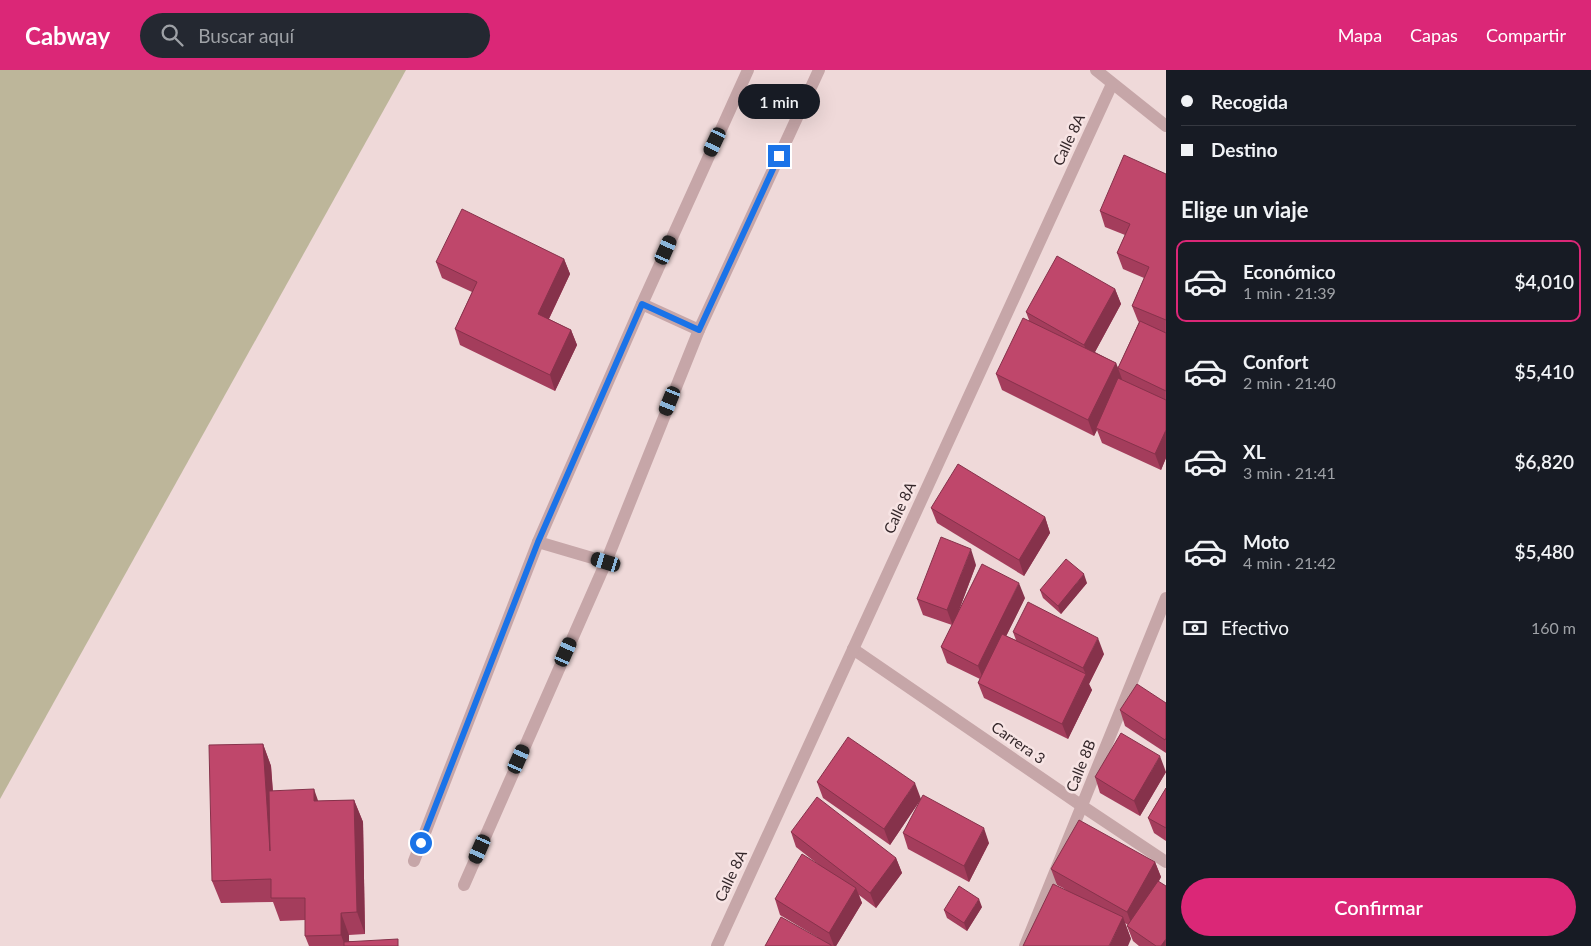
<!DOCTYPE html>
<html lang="es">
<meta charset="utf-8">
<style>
body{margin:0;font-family:Lato,sans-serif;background:#242831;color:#f1f3f6;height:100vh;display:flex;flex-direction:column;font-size:19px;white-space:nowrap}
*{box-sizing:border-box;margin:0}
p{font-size:16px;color:#9ea1a6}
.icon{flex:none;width:28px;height:28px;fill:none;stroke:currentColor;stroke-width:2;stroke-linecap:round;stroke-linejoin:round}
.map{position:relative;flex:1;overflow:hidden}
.panel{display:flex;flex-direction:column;background:#171b24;width:425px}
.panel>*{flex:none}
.top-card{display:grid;align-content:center;height:110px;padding:0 15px;background:#171b24}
.end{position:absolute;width:22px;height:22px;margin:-11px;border:6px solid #1a73e8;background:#fff;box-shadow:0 0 0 2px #fff}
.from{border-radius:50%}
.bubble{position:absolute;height:35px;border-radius:18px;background:#171b24;box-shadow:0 5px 20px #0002;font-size:16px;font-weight:600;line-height:35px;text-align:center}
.car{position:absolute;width:15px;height:30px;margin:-15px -8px;border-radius:6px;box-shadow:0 0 4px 1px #0007;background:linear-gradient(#222 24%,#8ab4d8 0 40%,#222 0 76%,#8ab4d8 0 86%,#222 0)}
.top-card b{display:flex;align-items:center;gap:18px;height:48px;font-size:19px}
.top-card b+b{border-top:1px solid #363941}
.top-card i{width:12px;height:12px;background:#f1f3f6}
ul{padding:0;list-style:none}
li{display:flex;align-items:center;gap:15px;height:82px;margin:0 10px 8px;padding:0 5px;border:2px solid transparent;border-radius:10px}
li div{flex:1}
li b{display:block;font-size:19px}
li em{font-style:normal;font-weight:600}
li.selected{border-color:#db2777}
li>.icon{width:45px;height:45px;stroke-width:1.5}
h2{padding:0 15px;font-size:22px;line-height:60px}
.pay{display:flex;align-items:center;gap:12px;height:55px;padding:0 15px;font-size:19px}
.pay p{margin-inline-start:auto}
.button{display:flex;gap:10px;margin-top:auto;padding:10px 15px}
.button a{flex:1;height:58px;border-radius:30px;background:#db2777;color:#fff;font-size:20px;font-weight:600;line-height:58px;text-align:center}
header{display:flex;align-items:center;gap:30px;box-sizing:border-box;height:70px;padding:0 25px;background:#db2777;color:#fff}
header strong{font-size:24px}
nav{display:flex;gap:28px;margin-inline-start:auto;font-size:18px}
.search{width:350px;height:45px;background:#242831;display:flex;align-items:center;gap:12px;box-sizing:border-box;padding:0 18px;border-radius:28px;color:#9ea1a6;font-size:19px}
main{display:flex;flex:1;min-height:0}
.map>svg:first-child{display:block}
.green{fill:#bdb69a}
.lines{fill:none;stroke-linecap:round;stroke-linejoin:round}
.street{stroke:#c6a6a8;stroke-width:12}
.wall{fill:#a43d5c}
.shaded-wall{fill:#86324b}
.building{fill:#bf476b;stroke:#86324b}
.route{stroke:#1a73e8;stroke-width:6}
.labels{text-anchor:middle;stroke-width:5;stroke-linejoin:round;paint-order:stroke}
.street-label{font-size:15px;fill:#332629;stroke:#f7e4e4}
</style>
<header>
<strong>Cabway</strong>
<div class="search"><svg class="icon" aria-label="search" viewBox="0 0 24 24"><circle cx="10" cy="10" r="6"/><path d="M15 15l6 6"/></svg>Buscar aquí</div>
<nav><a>Mapa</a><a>Capas</a><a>Compartir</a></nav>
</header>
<main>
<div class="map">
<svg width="1166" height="876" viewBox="0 0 1166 876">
<rect width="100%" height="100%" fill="#efd9d9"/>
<path class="green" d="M0 0H406L0 729Z"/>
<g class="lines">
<g class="street">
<path d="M1096 0 1166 56"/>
<path d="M642 234 699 260"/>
<path d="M538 472 606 492"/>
<path d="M853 579 1082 736 1166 792"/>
<path d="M414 791 538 472 642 234 748 0"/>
<path d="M464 815 606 492 699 260 819 0"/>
<path d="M717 876 1112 14"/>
<path d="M1025 876 1166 528"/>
</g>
</g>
<g class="wall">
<path d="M1166 104V388L1161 400 1102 373 1097 360 1094 366 1002 320 996 304 1029 250 1026 242 1115 219 1121 234 1095 282 1116 293 1118 298 1139 252 1138 251 1132 236 1144 208 1123 199 1117 183 1125 165 1105 157 1100 141Z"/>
<path d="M564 189 570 204 549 249 571 260 577 275 555 321 460 275 455 259 472 222 442 208 436 192Z"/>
<path d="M931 438 1045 447 1050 463 1024 506 937 453Z"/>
<path d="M976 495 958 543 1025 528 1006 566 1016 570 1013 562 1104 584 1089 614 1092 620 1068 669 984 628 978 613 980 609 947 593 941 577 952 555 923 545 917 529Z"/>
<path d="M1087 513 1061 544 1043 528 1040 520Z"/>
<path d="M1166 633V683L1125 656 1120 640Z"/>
<path d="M263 674 271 696 273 721 318 731 354 730 363 752 365 864 349 865V871L400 876H309L305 866V850L280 851 273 832 221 833 212 811Z"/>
<path d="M1166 702 1140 746 1100 723 1095 707Z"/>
<path d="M817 712 921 729 890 775 823 728Z"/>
<path d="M1166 718V771L1154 763 1148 748Z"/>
<path d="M791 762 896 788 902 803 876 838 859 825 862 833 836 876H765L817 867 780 845 775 829 819 795 796 777Z"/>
<path d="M903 763 989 773 969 812 908 779Z"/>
<path d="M1155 792 1161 807 1159 811 1166 876H1139L1133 871 1127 856 1128 855 1125 853 1131 869 1063 818 1057 815 1051 799Z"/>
<path d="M982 837 967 861 947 848 944 840Z"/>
</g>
<g class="shaded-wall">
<path d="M564 189 570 204 544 259 538 244Z"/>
<path d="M1115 219 1121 234 1090 291 1084 275Z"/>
<path d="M571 260 577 275 555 321 550 305Z"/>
<path d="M1116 293 1122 309 1097 358H1096L1097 360 1094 366 1088 350Z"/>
<path d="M1166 360V388L1161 400 1155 384Z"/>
<path d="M1045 447 1050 463 1024 506 1019 490Z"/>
<path d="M971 479 976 495 953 556 947 540Z"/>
<path d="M1084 504 1087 513 1061 544 1058 536Z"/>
<path d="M1019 513 1025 528 984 611 978 596Z"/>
<path d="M1098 568 1104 584 1089 614 1092 620 1068 669 1062 654 1086 605 1083 598Z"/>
<path d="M263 674 271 696 278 803 270 781Z"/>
<path d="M1160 686 1166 702 1140 746 1134 731Z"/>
<path d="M915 713 921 729 890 775 884 759Z"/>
<path d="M314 719 322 742 314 731Z"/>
<path d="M354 730 363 752 365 864 357 842Z"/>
<path d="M984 758 989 773 969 812 964 796Z"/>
<path d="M896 788 902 803 876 838 870 823Z"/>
<path d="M1155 792 1161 807 1133 858 1127 842Z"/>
<path d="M856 818 862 833 836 876H834L829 863Z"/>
<path d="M979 829 982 837 967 861 964 853Z"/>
<path d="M341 843 349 865V876H345L341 865Z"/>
<path d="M1123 847 1131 869 1128 876H1109Z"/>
<path d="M1166 869V876H1161Z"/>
</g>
<g class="building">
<path d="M1124 85 1166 104V250L1132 236 1149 197 1117 183 1130 154 1100 141Z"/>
<path d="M462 139 564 189 538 244 571 260 550 305 455 259 477 212 436 192Z"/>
<path d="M1057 186 1115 219 1084 275 1026 242Z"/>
<path d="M1023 248 1116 293 1088 350 996 304Z"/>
<path d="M1140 251 1166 263V321L1118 298Z"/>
<path d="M1118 308 1166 330V360L1155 384 1096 358Z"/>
<path d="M958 394 1045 447 1019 490 931 438Z"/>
<path d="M941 467 971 479 947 540 917 529Z"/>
<path d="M1066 489 1084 504 1058 536 1040 520Z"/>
<path d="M982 494 1019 513 978 596 941 577Z"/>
<path d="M1028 532 1098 568 1083 598 1013 562Z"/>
<path d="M1002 564 1086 604 1062 654 978 613Z"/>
<path d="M1137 614 1166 633V668L1165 670 1120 640Z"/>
<path d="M1121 663 1160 686 1134 731 1095 707Z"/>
<path d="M848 667 915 713 884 759 817 712Z"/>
<path d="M263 674 270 781 269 721 314 719V731L354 730 357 842 341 843V865L305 866V828H271V809L212 811 209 675Z"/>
<path d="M1166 718V758L1148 748Z"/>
<path d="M923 725 984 758 964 796 903 763Z"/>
<path d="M817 727 896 788 870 823 791 762Z"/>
<path d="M1079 750 1155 792 1127 842 1051 799Z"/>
<path d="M802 784 856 818 829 863 775 829Z"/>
<path d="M1158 811 1166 816V869L1161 876H1156L1127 856Z"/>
<path d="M1053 814 1123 847 1109 876H1023Z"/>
<path d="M959 816 979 829 964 853 944 840Z"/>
<path d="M781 847 831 875V876H765Z"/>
<path d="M398 869V876H344V872Z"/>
</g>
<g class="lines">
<path class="route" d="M421 773 538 472 642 234 699 260 779 86"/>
</g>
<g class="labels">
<g class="street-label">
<text transform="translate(1069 70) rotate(-65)" y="5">Calle 8A</text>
<text transform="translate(900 438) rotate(-65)" y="5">Calle 8A</text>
<text transform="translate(1018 673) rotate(35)" y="5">Carrera 3</text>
<text transform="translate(1081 696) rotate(-68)" y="5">Calle 8B</text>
<text transform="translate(731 806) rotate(-65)" y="5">Calle 8A</text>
</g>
</g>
</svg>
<i class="end from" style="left:421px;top:773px"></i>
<i class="end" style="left:779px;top:86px"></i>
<div class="bubble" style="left:738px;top:14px;width:82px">1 min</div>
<i class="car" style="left:715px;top:72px;rotate:205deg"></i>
<i class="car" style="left:666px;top:180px;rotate:24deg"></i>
<i class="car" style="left:670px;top:331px;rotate:202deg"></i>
<i class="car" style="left:606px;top:492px;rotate:287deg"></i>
<i class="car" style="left:566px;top:582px;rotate:24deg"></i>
<i class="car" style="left:519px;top:689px;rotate:24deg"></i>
<i class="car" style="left:480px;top:779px;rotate:204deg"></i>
</div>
<section class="panel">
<div class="top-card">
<b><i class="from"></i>Recogida</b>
<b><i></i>Destino</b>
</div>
<h2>Elige un viaje</h2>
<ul>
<li class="selected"><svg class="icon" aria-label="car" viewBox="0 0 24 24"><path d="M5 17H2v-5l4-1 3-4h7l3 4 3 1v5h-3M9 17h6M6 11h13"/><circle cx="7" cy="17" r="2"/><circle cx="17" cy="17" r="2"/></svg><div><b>Económico</b><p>1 min · 21:39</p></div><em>$4,010</em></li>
<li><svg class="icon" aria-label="car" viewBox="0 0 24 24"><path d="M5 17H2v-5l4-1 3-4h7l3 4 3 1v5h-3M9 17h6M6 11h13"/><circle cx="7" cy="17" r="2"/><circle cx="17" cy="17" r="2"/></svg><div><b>Confort</b><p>2 min · 21:40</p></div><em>$5,410</em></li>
<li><svg class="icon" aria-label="car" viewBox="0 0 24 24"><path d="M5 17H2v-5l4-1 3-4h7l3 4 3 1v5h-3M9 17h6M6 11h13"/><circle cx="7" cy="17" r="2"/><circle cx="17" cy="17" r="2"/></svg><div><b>XL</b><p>3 min · 21:41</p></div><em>$6,820</em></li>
<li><svg class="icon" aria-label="car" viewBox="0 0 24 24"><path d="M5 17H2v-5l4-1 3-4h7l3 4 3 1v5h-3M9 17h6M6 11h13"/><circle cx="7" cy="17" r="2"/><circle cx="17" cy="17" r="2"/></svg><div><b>Moto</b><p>4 min · 21:42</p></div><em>$5,480</em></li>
</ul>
<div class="pay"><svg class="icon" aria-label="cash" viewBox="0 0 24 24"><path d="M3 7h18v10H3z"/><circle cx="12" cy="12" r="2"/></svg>Efectivo<p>160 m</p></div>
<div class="button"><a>Confirmar</a></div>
</section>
</main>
